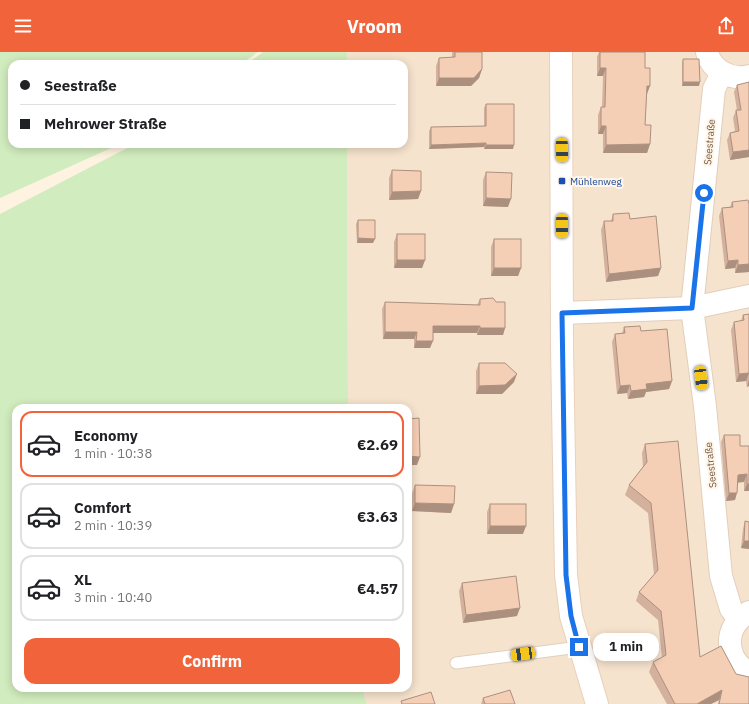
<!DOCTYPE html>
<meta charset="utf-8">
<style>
body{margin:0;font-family:"IBM Plex Sans",sans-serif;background:#f2f2f2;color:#202124;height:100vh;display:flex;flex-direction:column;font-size:15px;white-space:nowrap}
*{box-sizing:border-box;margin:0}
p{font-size:13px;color:#757577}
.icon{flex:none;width:22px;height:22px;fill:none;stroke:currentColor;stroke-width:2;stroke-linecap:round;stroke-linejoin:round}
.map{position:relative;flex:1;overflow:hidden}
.side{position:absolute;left:12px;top:352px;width:400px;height:288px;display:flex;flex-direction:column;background:#fff;border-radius:12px;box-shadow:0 2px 10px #0003}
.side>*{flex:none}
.banner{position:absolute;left:8px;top:8px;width:400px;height:88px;border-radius:12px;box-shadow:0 2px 10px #0003;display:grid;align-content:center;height:88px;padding:0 12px;background:#fff}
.end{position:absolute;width:18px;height:18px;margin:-9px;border:5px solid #1a73e8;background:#fff;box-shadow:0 0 0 2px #fff}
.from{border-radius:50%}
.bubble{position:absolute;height:28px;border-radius:12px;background:#fff;box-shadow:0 2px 10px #0003;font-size:13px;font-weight:800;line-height:28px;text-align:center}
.car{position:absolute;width:12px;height:24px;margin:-12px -6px;border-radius:5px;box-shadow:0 0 3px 1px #0007;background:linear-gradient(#f5c518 24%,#345 0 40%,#f5c518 0 76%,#345 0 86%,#f5c518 0)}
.banner b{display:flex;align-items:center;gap:14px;height:38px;font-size:15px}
.banner b+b{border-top:1px solid #e0e0e0}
.banner i{width:10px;height:10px;background:#202124}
ul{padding:7px 0 0;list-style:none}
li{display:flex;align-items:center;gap:12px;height:66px;margin:0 8px 6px;padding:0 4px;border:2px solid #e0e0e0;border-radius:12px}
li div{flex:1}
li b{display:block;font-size:15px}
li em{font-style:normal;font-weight:800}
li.active{border-color:#f1633b}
li>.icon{width:36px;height:36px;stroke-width:1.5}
.primary-button{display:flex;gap:8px;margin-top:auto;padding:8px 12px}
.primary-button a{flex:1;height:46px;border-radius:12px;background:#f1633b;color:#fff;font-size:16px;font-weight:800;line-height:46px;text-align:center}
header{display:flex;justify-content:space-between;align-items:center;height:52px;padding:0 12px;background:#f1633b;color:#fff;font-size:18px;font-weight:800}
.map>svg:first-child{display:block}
.residential{fill:#f6e3ce}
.green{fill:#d1ecbe}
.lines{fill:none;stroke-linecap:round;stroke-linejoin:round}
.service-casing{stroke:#e2cebb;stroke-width:13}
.minor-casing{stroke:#e2cebb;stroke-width:24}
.secondary-casing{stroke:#ead0bb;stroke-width:24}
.service{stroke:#fff;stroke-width:11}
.minor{stroke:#fff;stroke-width:22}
.secondary{stroke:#fff;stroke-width:22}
.wall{fill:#d3b19d}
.shaded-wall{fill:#ac907f}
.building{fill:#f5ceb6;stroke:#ac907f}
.route{stroke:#1a73e8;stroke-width:5}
.transit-dot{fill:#1a4fb4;stroke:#fff6e8;stroke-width:1.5}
.labels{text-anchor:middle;stroke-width:4;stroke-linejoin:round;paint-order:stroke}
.street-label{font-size:10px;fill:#765746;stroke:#fff6e8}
.transit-label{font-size:10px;fill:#164399;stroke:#fff6e8;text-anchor:start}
</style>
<header><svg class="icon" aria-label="menu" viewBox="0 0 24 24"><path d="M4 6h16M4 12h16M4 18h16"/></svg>Vroom<svg class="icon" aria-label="share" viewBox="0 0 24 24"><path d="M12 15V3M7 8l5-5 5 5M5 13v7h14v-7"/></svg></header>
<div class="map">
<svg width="749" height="652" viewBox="0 0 749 652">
<rect width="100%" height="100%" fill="#fef2e0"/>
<path class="residential" d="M347 0H749V652H367L362 636H408V356H348L347 92H404V12H347Z"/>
<g class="green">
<path d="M0 0H258L241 12H12V92H120L0 146Z"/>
<path d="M263 0H347V12H247Z"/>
<path d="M135 92H347L348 356H16V636H362L367 652H0V162Z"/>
</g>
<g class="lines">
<defs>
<path id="service" d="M456 611 579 595"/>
<g id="minor">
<path d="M707 0C711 18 732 29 749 24"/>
<path d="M722 21 714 37 692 256 705 354 721 524 731 557 739 567"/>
<path d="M562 261 692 256 749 244"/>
<path d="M749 560C723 575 724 606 749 621"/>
</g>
<path id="secondary" d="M561 0 562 295 566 523 571 564 597 652"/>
</defs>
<use href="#service" class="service-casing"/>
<use href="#minor" class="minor-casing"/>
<use href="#secondary" class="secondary-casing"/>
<use href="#service" class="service"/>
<use href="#minor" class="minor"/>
<use href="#secondary" class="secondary"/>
</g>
<g class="wall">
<path d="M452 0H482V17L479 26 471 34H436V14L439 6 452 5Z"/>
<path d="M599 0H645V16L647 42 645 73 650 92 647 101H603V82H598V63L601 55H602L603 24H597V5Z"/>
<path d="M683 7 699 34H682V11Z"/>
<path d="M737 33 749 105 730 108 727 88 730 81 735 79 733 66 736 58H737L734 40Z"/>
<path d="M486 52 513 97H484V95L429 97V79L431 75 484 74V56Z"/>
<path d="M392 118 421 139 418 147 389 148V126Z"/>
<path d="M486 120 508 155 483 154V128Z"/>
<path d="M732 150 749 220 735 221V216L725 217 719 164 722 156 730 155Z"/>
<path d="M613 162 630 167 661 216 658 224 606 230 601 178 604 169H611Z"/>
<path d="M358 168 373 191H357L356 172Z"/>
<path d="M397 182 425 208 422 216H394V190Z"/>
<path d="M494 187 521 216 518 224H491V195Z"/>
<path d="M480 247 505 276 503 283H477V281H433L430 296H414V287H383L382 257 385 250 477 253Z"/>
<path d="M749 262V334L747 335 746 329 736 330 731 278 734 270 741 269 743 263Z"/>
<path d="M624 275 641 279 672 329 669 337 646 340 644 345 628 347 627 341 617 342 612 290 615 282 622 281Z"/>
<path d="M479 311 514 330 502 342H476V319Z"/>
<path d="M724 383 740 394H749V439H744V430H738L735 448 726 449 721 390Z"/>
<path d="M645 392 700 605 749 652H718L719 648 711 652H667L649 620 653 610 662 606 658 568 636 549 639 540 654 523 648 461 625 443 629 433 643 415 642 401Z"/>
<path d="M415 433 454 452 451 461 412 459V441Z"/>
<path d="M490 452 523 482H487V460Z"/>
<path d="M745 469 749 470V497L741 496 743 477Z"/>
<path d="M462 531 517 564 463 571 459 539Z"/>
<path d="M483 646 515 652H481Z"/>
</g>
<g class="shaded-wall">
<path d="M600 16H606L603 24H597Z"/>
<path d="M482 17 479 26 471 34H436L439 26Z"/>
<path d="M683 30H700L699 34H682Z"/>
<path d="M647 34H650L647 42Z"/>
<path d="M601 74H606L603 82H598Z"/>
<path d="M486 91 484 95 429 97 431 93Z"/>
<path d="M650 92 647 101H603L606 93Z"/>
<path d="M486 93H514L513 97H484Z"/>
<path d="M749 98V105L730 108 733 100Z"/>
<path d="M421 139 418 147 389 148 392 140Z"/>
<path d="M486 146 511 147 508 155 483 154Z"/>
<path d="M358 186 375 187 373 191H357Z"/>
<path d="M397 208H425L422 216H394Z"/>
<path d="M738 208 735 216 725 217 728 209Z"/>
<path d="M749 212V220L735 221 738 213Z"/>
<path d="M494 216H521L518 224H491Z"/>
<path d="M661 216 658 224 606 230 609 222Z"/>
<path d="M433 274H480L477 281H430Z"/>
<path d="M480 276H505L503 283H477Z"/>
<path d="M385 280H417L414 287H383Z"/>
<path d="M416 289H433L430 296H414Z"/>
<path d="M749 321 746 329 736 330 739 322Z"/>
<path d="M517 322 514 330 502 342H476L479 334Z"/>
<path d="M749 328V334L747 335Z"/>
<path d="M672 329 669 337 646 340 644 345 628 347 631 339 646 332Z"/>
<path d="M630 333 627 341 617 342 620 334Z"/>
<path d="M408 404 420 405 417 413H408Z"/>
<path d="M747 422 744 430 735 431 738 423Z"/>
<path d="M747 432H749V439H744Z"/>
<path d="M729 441H737L735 448 726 449Z"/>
<path d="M415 451 454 452 451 461 412 459Z"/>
<path d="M490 474H526L523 482H487Z"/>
<path d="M744 489H749V497L741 496Z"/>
<path d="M520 556 517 564 463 571 466 563Z"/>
<path d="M722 638 719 648 711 652H697Z"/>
</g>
<g class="building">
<path d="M455 0H482V17L474 26H439V6L455 5Z"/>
<path d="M600 0H645V16H650V34H647L645 73H651L650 92 606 93V74H601V55H605L606 16H600Z"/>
<path d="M683 7H699L700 30H683Z"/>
<path d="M749 30V98L733 100 730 81 739 79 736 58H741L737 33Z"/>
<path d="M486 52H514V93H486V91L431 93V75L486 74Z"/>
<path d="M392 118 421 119V139L392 140Z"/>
<path d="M486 120 512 121 511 147 486 146Z"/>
<path d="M748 148 749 152V212L738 213V208L728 209 722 156 733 155 732 150Z"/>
<path d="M629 161 630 167 656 164 661 216 609 222 604 169H613V162Z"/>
<path d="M358 168H375V187L358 186Z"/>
<rect x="397" y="182" width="28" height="26"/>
<rect x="494" y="187" width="27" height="29"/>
<path d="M493 246 496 250H505V276H480V274H433V289H416L417 280H385V250L480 253V247Z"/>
<path d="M749 262V322V321L739 322 734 270 744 268 743 263Z"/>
<path d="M640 274 641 279 667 277 672 329 646 332 647 337 631 339 630 333 620 334 615 282 625 281 624 275Z"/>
<path d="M479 311H505L517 322 505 333 479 334Z"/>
<path d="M419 366 420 405 408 404V367Z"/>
<path d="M724 383H740V394H749V432H747V422L738 423 737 441H729Z"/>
<path d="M678 389 700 605 721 594 736 622 749 625V652H719L722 638 697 652H675L653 610 666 603 661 559 639 540 658 518 651 451 629 433 647 410 645 392Z"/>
<path d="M415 433 455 434 454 452 415 451Z"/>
<rect x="490" y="452" width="36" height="22"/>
<path d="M745 469 749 470V489H744Z"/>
<path d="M516 524 520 556 466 563 462 531Z"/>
<path d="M510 638 515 652H485L483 646Z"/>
<path d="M431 640 435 652H402L401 649Z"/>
</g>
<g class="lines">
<path class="route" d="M579 595 571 564 566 523 562 261 692 256 704 141"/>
</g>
<rect class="transit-dot" x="558" y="125" width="8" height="8" rx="2"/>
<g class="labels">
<g class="street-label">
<text transform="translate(709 90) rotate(-85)" y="4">Seestraße</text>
<text transform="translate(710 413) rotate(-96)" y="4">Seestraße</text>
</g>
<g class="transit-label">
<text x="570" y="133">Mühlenweg</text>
</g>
</g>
</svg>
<i class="end from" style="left:704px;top:141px"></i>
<i class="end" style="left:579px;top:595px"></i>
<div class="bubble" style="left:593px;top:581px;width:66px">1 min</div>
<i class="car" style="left:562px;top:98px;rotate:179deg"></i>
<i class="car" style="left:562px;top:174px;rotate:180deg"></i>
<i class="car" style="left:701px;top:326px;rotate:173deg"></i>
<i class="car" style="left:523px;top:602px;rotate:262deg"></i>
<div class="banner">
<b><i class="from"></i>Seestraße</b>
<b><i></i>Mehrower Straße</b>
</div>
<section class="side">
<ul>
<li class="active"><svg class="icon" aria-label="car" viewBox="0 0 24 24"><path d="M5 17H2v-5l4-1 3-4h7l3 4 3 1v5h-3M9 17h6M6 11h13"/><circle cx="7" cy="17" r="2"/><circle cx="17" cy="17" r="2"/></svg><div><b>Economy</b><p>1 min · 10:38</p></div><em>€2.69</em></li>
<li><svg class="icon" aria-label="car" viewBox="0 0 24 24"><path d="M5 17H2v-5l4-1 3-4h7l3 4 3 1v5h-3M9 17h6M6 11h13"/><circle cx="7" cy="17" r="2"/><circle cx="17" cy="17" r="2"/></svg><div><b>Comfort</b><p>2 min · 10:39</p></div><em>€3.63</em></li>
<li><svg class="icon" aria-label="car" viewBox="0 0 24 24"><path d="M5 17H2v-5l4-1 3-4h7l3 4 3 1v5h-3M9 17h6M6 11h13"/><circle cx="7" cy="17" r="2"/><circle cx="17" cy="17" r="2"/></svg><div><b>XL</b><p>3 min · 10:40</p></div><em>€4.57</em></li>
</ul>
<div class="primary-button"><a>Confirm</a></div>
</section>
</div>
